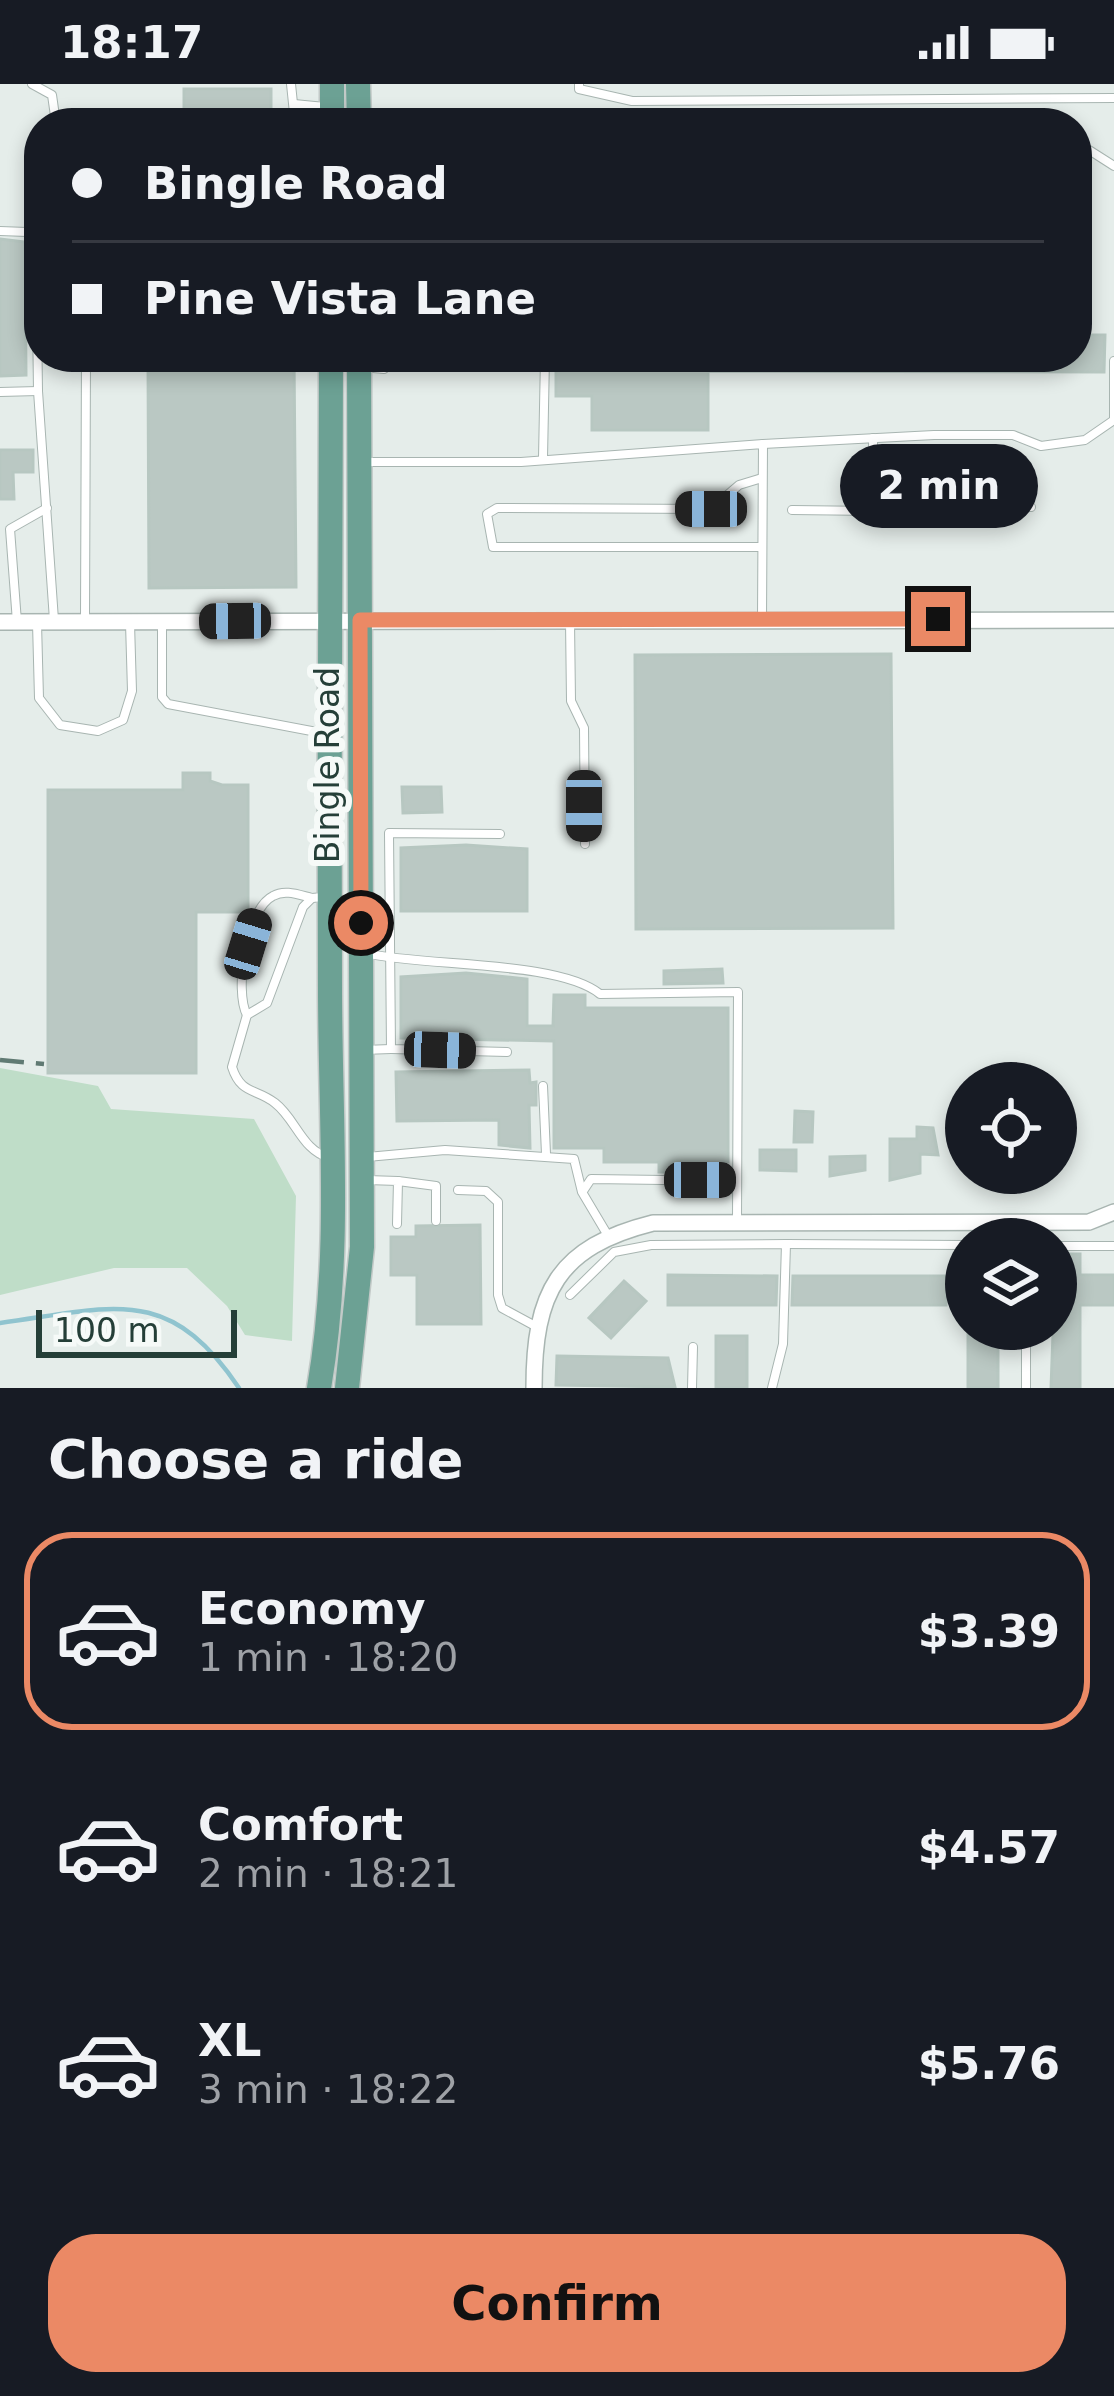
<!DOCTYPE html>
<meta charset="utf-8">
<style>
body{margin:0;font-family:"DejaVu Sans",sans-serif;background:#20242c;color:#f1f3f6;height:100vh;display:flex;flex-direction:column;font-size:45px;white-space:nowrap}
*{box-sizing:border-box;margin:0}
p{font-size:39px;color:#9ea1a6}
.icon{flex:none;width:66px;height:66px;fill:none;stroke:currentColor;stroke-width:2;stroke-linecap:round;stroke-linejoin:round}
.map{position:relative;height:1304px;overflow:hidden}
.drawer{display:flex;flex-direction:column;background:#171b24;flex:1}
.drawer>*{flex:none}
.banner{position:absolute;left:24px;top:24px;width:1068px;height:264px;border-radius:48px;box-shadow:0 6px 18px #0003;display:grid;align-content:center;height:264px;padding:0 48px;background:#171b24}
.controls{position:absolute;left:945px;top:978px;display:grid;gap:24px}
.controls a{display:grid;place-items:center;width:132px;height:132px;border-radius:50%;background:#171b24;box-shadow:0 6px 18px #0003;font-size:60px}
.scale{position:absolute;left:36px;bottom:30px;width:201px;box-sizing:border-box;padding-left:12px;border:6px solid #253f38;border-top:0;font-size:33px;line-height:42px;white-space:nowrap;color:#253f38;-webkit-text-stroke:9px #f6faf8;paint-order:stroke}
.end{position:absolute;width:54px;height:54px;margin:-27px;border:15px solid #eb8965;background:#111;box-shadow:0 0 0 6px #111}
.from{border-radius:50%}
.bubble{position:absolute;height:84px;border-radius:42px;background:#171b24;box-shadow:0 6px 18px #0003;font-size:39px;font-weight:800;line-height:84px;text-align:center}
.car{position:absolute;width:36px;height:72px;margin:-36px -18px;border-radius:15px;box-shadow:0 0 9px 3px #0007;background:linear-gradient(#222 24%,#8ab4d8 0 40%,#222 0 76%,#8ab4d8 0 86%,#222 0)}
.banner b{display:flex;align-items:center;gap:42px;height:114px;font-size:45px}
.banner b+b{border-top:3px solid #363941}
.banner i{width:30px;height:30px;background:#f1f3f6}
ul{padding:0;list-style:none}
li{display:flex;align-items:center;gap:36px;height:198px;margin:0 24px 18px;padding:0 24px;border:6px solid transparent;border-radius:48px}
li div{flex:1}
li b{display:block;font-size:45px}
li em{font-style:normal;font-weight:800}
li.selected{border-color:#eb8965}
li>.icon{width:108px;height:108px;stroke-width:1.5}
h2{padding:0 48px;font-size:54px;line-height:144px}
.button{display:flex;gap:24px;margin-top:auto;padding:24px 48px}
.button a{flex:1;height:138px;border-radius:48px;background:#eb8965;color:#111;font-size:48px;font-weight:800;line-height:138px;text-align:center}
.status{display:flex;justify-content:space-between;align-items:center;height:84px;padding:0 60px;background:#171b24;direction:ltr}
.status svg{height:33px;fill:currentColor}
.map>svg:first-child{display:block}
.green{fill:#bfddc8}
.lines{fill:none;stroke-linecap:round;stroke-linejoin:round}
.stream{stroke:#90c4cf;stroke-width:4.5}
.building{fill:#bac8c3;stroke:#b7c7c1;stroke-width:3}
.service-casing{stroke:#a8b5b1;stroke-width:10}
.minor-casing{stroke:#a8b5b1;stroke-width:18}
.primary-casing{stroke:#c2c9c7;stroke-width:27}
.service{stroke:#fff;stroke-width:8}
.minor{stroke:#fff;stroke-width:15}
.primary{stroke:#6ca194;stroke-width:24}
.rail{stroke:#607a73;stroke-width:4.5;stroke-dasharray:24 12;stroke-linecap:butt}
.route{stroke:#eb8965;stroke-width:15}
.labels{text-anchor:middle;stroke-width:12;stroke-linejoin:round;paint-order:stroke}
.street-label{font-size:33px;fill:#253f38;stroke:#f6faf8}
</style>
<div class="status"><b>18:17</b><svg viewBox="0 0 49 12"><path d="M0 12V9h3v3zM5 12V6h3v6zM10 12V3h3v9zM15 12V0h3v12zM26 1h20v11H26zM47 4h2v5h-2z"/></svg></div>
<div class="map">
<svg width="1114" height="1304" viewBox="0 0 1114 1304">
<rect width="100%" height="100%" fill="#e5edea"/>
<path class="green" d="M0 984 98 1002 111 1025 254 1035 296 1112 292 1257 245 1251 227 1222 187 1184H114L0 1211Z"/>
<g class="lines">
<path class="stream" d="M0 1239C111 1224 168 1198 239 1304"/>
</g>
<g class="building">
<rect x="184" y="5" width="87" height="34"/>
<path d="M0 155 25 158 26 291 0 292Z"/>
<path d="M1077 251H1105L1104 288 708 287V346H592V312H556V273H1077Z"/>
<path d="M148 273H294L296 503 149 504Z"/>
<path d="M0 366H33V388H13L14 415H0Z"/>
<path d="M915 369V384L892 385V370Z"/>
<path d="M891 570 893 844 636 845 635 571Z"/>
<path d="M183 689H210V697L222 701H248V828H196V989H48V706H183Z"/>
<path d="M402 703H441L442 728 403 729Z"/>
<path d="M466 761 527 765V827H401V764Z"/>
<path d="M722 885 723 899 664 900V887Z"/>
<path d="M466 889 527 895V942H553L554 911H585V924H728V1078L673 1077V1088H659V1078H604V1064H554V957L401 954V893Z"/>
<path d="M529 986 530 999 536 998V1021H529L530 1064 499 1061V1036L397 1037 396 988Z"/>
<path d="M795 1027 813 1028 812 1058H794Z"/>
<path d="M917 1043 933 1044 938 1071 920 1070V1089L890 1096V1055H917Z"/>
<path d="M760 1066H796V1087L760 1086Z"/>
<path d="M865 1072V1086L830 1092V1073Z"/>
<path d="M480 1141 481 1240H417V1191H391V1153H416V1142Z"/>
<path d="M1056 1170H1080V1191H1114V1221H1080V1304H1051Z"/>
<path d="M668 1191 777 1192 776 1221H668Z"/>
<path d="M793 1192H946V1221H792Z"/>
<path d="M624 1197 646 1217 611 1254 589 1234Z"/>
<rect x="968" y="1245" width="30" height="59"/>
<rect x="716" y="1252" width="31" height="52"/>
<path d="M557 1272 668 1274 675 1303 556 1301Z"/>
</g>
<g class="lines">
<defs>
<g id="service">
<path d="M32 0 52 11 56 39"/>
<path d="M291 0 295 39"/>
<path d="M579 0V5L632 17 1114 14"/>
<path d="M294 20 325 23"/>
<path d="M1077 66H1089L1114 82"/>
<path d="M0 147 27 148 36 157 38 307 54 536"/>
<path d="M362 283 384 285 397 273"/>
<path d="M0 308 38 307"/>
<path d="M873 354 874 427 1031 423"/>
<path d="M763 360 934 351H1013L1041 362 1085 356 1114 336V277"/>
<path d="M543 374 545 273"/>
<path d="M363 378H521L763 360 762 535"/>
<path d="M762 394 739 401 711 425 497 424 487 430 493 463H762"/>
<path d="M792 426 874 427"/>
<path d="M85 536 86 273"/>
<path d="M570 537 571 617 584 644 585 760"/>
<path d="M17 538 10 445 47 424"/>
<path d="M162 538V613L168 620 322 649"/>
<path d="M37 539 39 614 60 641 98 647 123 636 132 607 130 539"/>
<path d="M500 750 389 749 391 965 507 968"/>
<path d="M323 813 312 814 303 823 267 919 247 931 232 983C241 1011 256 1004 275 1019 296 1035 302 1067 330 1074"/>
<path d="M365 869C423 883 558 876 600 910L738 908 737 1138"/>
<path d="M247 931C234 907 246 825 273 812 285 805 299 811 312 814"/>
<path d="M363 966 391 965"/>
<path d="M543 1002 546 1070"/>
<path d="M367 1073 445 1066 574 1075 582 1108 607 1150"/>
<path d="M367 1096 398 1097 397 1140"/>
<path d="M398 1097 436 1102V1137"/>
<path d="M458 1106 486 1107 498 1118V1211L502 1224 537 1243"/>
<path d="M583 1107 591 1095 737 1097"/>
<path d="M786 1160 966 1161"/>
<path d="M1056 1162H1114"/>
<path d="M570 1211 614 1168 651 1161 786 1160 783 1260 772 1304"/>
<path d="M1026 1245V1304"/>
<path d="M692 1304 693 1263"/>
</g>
<g id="minor">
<path d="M0 538 1114 536"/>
<path d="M534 1304C534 1209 557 1163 653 1139L1089 1138 1114 1128"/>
</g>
<g id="primary">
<path d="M358 0 359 39"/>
<path d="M332 39V0"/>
<path d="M319 1304C342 1170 330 1038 330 903 329 693 330 483 331 273"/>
<path d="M347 1304 362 1163 359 273"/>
</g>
</defs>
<use href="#service" class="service-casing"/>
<use href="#minor" class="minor-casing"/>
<use href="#primary" class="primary-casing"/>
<use href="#service" class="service"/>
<use href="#minor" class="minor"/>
<use href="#primary" class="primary"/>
<path class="rail" d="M0 976 44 980"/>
</g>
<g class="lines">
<path class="route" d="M361 839 360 536 938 535"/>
</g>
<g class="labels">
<g class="street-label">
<text transform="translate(327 681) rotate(-90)" y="12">Bingle Road</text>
</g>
</g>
</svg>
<div class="controls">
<a><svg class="icon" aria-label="locate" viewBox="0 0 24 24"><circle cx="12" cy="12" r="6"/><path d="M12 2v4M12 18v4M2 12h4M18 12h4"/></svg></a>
<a><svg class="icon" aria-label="layers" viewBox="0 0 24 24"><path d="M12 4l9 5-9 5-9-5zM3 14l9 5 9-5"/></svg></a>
</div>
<div class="scale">100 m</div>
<i class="end from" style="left:361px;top:839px"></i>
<i class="end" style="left:938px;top:535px"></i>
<div class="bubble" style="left:840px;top:360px;width:198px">2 min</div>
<i class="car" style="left:711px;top:425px;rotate:270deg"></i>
<i class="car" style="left:235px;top:537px;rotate:269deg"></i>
<i class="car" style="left:584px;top:722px;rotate:180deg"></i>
<i class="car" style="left:248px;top:860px;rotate:17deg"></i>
<i class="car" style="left:440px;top:966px;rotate:92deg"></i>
<i class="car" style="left:700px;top:1096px;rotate:90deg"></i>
<div class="banner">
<b><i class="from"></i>Bingle Road</b>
<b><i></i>Pine Vista Lane</b>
</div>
</div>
<section class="drawer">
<h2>Choose a ride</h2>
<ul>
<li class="selected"><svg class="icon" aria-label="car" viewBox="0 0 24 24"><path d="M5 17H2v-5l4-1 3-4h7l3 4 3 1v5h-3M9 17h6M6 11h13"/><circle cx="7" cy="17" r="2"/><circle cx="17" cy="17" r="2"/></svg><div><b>Economy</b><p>1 min · 18:20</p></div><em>$3.39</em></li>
<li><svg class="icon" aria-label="car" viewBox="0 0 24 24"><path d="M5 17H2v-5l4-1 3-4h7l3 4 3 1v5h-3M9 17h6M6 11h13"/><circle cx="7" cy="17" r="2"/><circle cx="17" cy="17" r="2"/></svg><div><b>Comfort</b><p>2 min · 18:21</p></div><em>$4.57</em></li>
<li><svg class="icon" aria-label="car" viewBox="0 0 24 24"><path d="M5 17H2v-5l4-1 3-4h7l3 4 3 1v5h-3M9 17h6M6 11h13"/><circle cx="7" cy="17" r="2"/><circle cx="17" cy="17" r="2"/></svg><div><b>XL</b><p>3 min · 18:22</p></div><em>$5.76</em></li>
</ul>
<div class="button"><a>Confirm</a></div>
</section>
